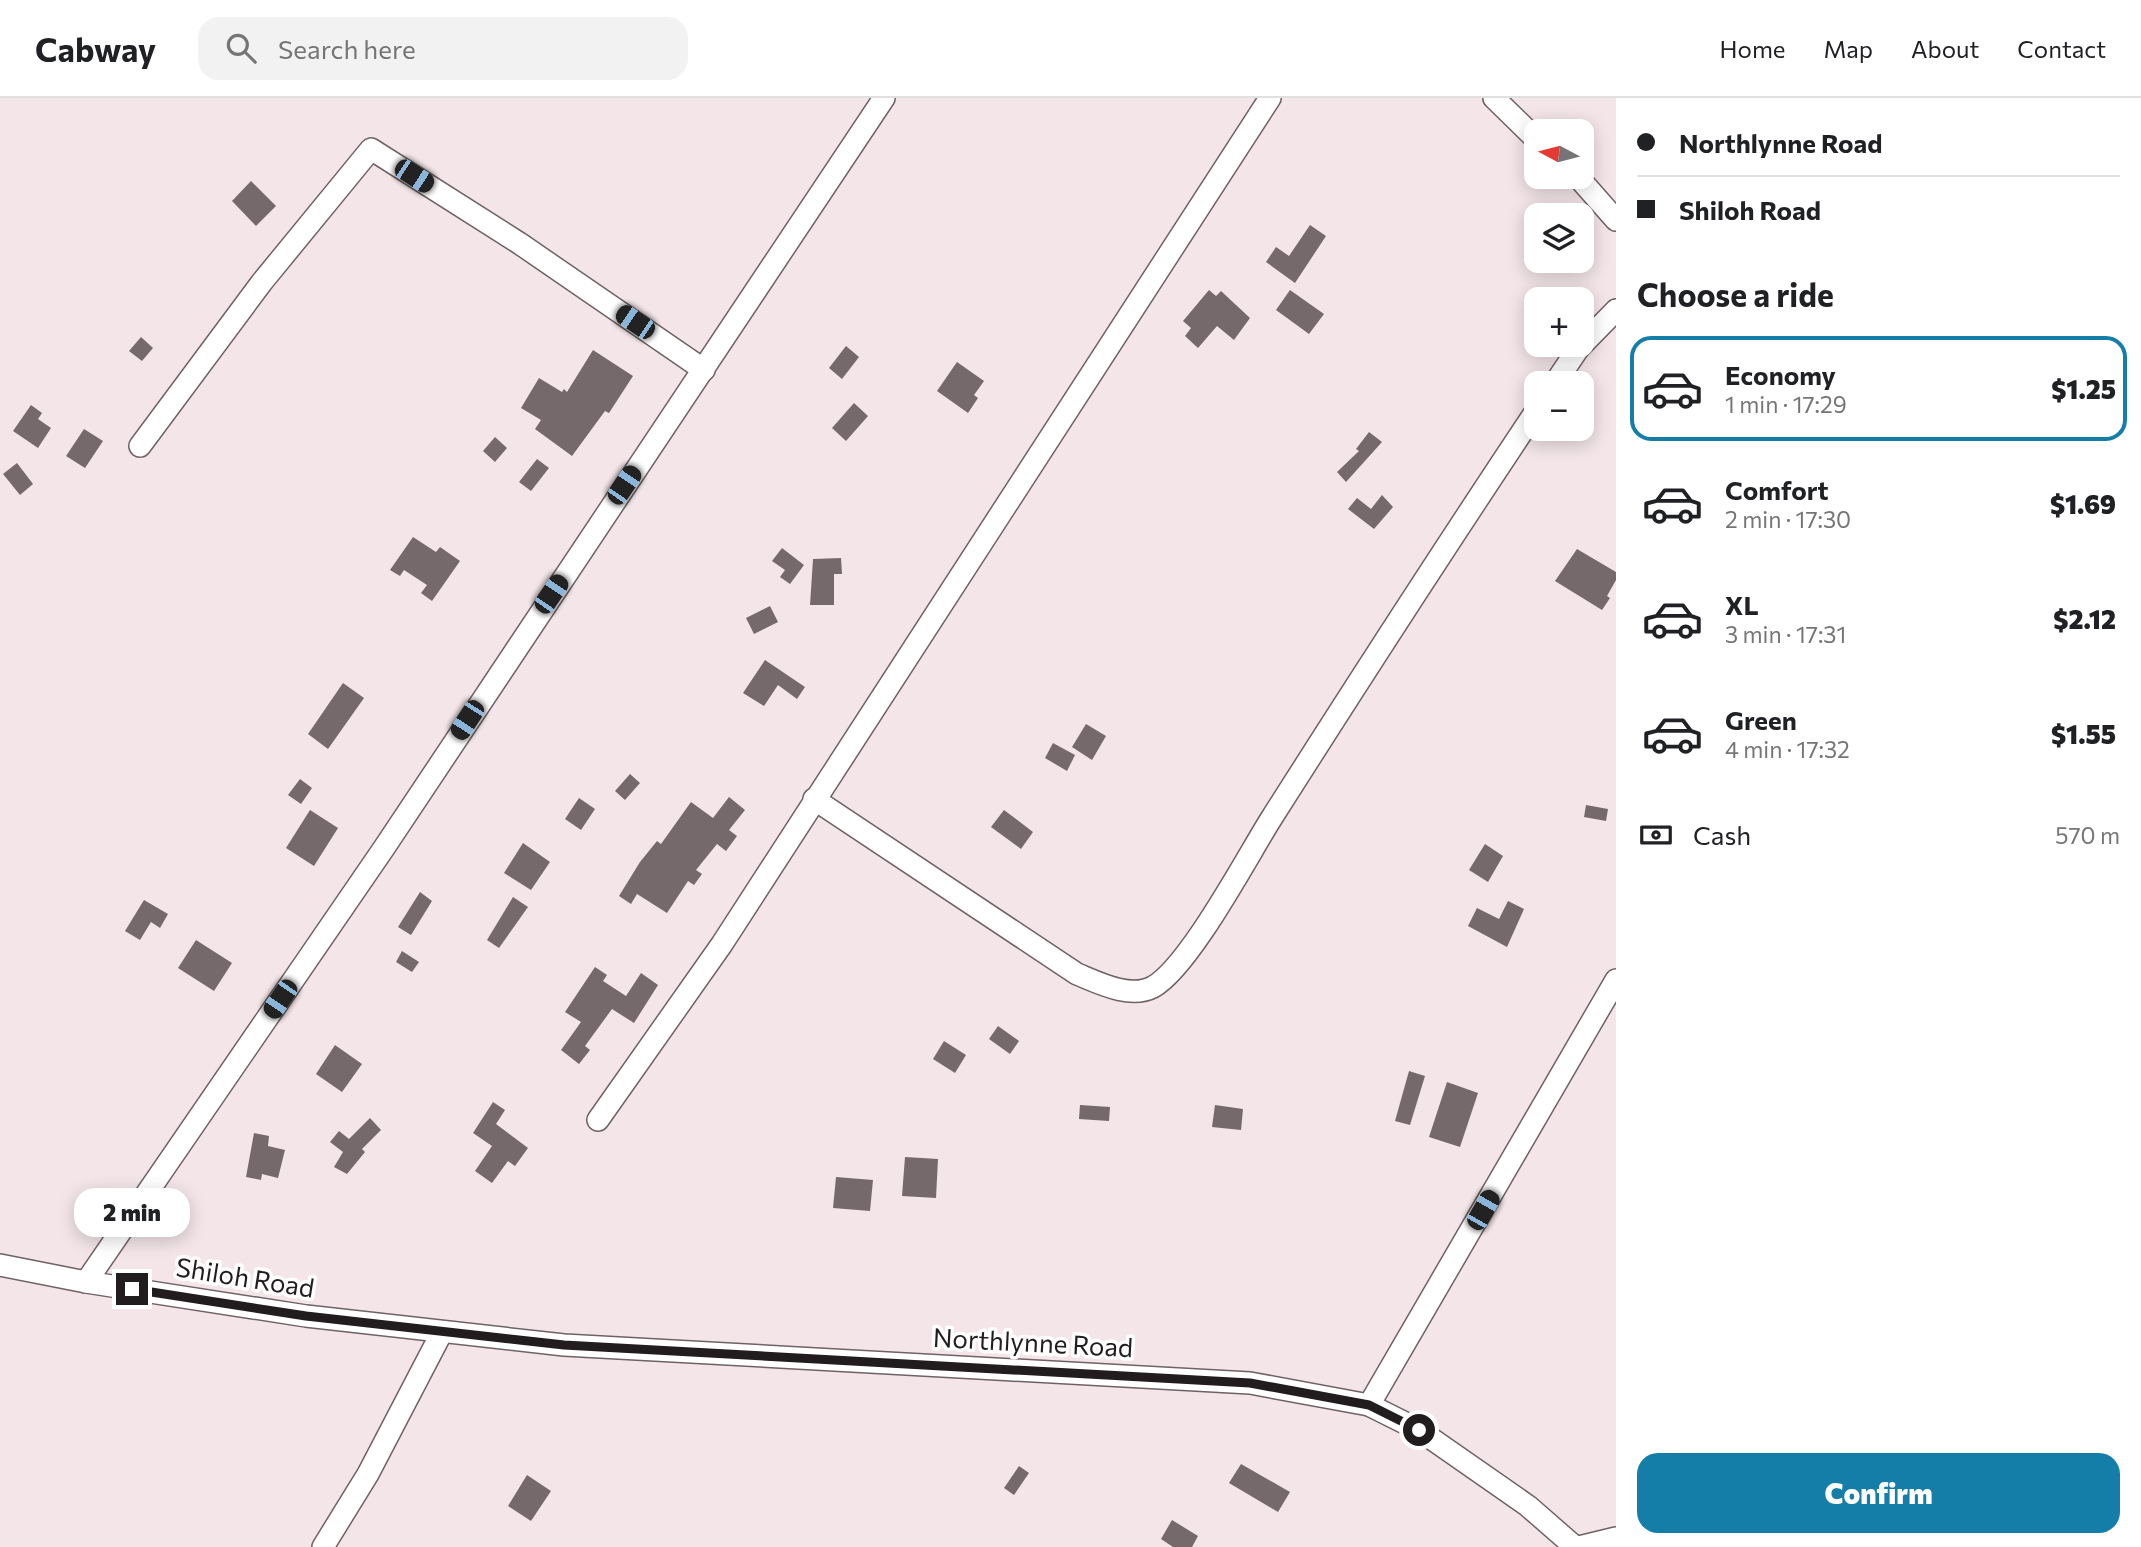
<!DOCTYPE html>
<meta charset="utf-8">
<style>
body{margin:0;font-family:Commissioner,sans-serif;background:#f2f2f2;color:#202124;height:100vh;display:flex;flex-direction:column;font-size:26px;white-space:nowrap}
*{box-sizing:border-box;margin:0}
p{font-size:23px;color:#757577}
.icon{flex:none;width:38px;height:38px;fill:none;stroke:currentColor;stroke-width:2;stroke-linecap:round;stroke-linejoin:round}
.map{position:relative;flex:1;overflow:hidden}
.details{display:flex;flex-direction:column;background:#fff;width:525px}
.details>*{flex:none}
.top-card{display:grid;align-content:center;height:154px;padding:0 21px;background:#fff}
.needle{width:46px;rotate:277deg}
.tools{position:absolute;left:1524px;top:21px;display:grid;gap:14px}
.tools a{display:grid;place-items:center;width:70px;height:70px;border-radius:14px;background:#fff;box-shadow:0 4px 18px #0003;font-size:35px}
.end{position:absolute;width:32px;height:32px;margin:-16px;border:9px solid #211c1d;background:#fff;box-shadow:0 0 0 4px #fff}
.from{border-radius:50%}
.bubble{position:absolute;height:49px;border-radius:21px;background:#fff;box-shadow:0 4px 18px #0003;font-size:23px;font-weight:800;line-height:49px;text-align:center}
.car{position:absolute;width:21px;height:42px;margin:-21px -10px;border-radius:9px;box-shadow:0 0 5px 2px #0007;background:linear-gradient(#222 24%,#8ab4d8 0 40%,#222 0 76%,#8ab4d8 0 86%,#222 0)}
.top-card b{display:flex;align-items:center;gap:24px;height:66px;font-size:26px}
.top-card b+b{border-top:2px solid #e0e0e0}
.top-card i{width:18px;height:18px;background:#202124}
ul{padding:0;list-style:none}
li{display:flex;align-items:center;gap:21px;height:105px;margin:0 14px 10px;padding:0 7px;border:4px solid transparent;border-radius:21px}
li div{flex:1}
li b{display:block;font-size:26px}
li em{font-style:normal;font-weight:800}
li.current{border-color:#157ea8}
li>.icon{width:63px;height:63px;stroke-width:1.5}
h2{padding:0 21px;font-size:32px;line-height:84px}
.pay{display:flex;align-items:center;gap:18px;height:77px;padding:0 21px;font-size:26px}
.pay p{margin-inline-start:auto}
.button{display:flex;gap:14px;margin-top:auto;padding:14px 21px}
.button a{flex:1;height:80px;border-radius:21px;background:#157ea8;color:#fff;font-size:28px;font-weight:800;line-height:80px;text-align:center}
header{display:flex;align-items:center;gap:42px;box-sizing:border-box;height:98px;padding:0 35px;background:#fff;border-bottom:2px solid #e0e0e0}
header strong{font-size:33px}
nav{display:flex;gap:38px;margin-inline-start:auto;font-size:24px}
.search{width:490px;height:63px;background:#f2f2f2;display:flex;align-items:center;gap:18px;box-sizing:border-box;padding:0 24px;border-radius:21px;color:#757577;font-size:26px}
main{display:flex;flex:1;min-height:0}
.map>svg:first-child{display:block}
.building{fill:#76696c}
.lines{fill:none;stroke-linecap:round;stroke-linejoin:round}
.minor-casing{stroke:#6e6265;stroke-width:24}
.minor{stroke:#fff;stroke-width:21}
.route{stroke:#211c1d;stroke-width:9}
.labels{text-anchor:middle;stroke-width:7;stroke-linejoin:round;paint-order:stroke}
.street-label{font-size:26px;fill:#211c1d;stroke:#fff}
</style>
<header>
<strong>Cabway</strong>
<div class="search"><svg class="icon" aria-label="search" viewBox="0 0 24 24"><circle cx="10" cy="10" r="6"/><path d="M15 15l6 6"/></svg>Search here</div>
<nav><a>Home</a><a>Map</a><a>About</a><a>Contact</a></nav>
</header>
<main>
<div class="map">
<svg width="1616" height="1449" viewBox="0 0 1616 1449">
<rect width="100%" height="100%" fill="#f3e5e8"/>
<g class="building">
<path d="M251 83 276 108 256 128 232 103Z"/>
<path d="M1310 127 1326 138 1295 185 1266 164 1276 149 1289 158Z"/>
<path d="M1209 192 1216 198 1221 193 1250 220 1234 242 1217 228 1198 250 1185 238 1191 230 1183 223Z"/>
<path d="M1290 192 1324 216 1309 236 1276 212Z"/>
<path d="M141 239 153 250 142 263 129 253Z"/>
<path d="M846 248 859 259 842 281 829 270Z"/>
<path d="M593 252 633 278 609 315 605 313 572 358 535 331 541 322 521 310 539 280 562 294 564 291 567 294Z"/>
<path d="M957 264 984 283 974 297 978 300 968 315 937 293Z"/>
<path d="M854 305 868 318 846 343 832 330Z"/>
<path d="M31 307 42 315 38 321 51 330 38 350 13 333Z"/>
<path d="M84 331 103 343 85 370 66 358Z"/>
<path d="M1369 334 1382 344 1346 384 1337 374 1359 353 1356 351Z"/>
<path d="M495 339 507 350 495 364 483 353Z"/>
<path d="M537 361 549 370 531 393 519 384Z"/>
<path d="M17 365 33 386 20 397 3 376Z"/>
<path d="M1382 397 1393 409 1374 431 1348 411 1357 400 1371 411Z"/>
<path d="M413 439 436 454 440 449 460 463 432 503 421 495 427 487 404 472 400 478 390 472Z"/>
<path d="M782 450 804 467 790 486 780 479 785 472 772 463Z"/>
<path d="M1577 451 1616 474V482L1607 498 1610 500 1602 512 1555 483Z"/>
<path d="M841 460 842 476H834V507H810L813 461Z"/>
<path d="M770 508 778 524 754 536 746 520Z"/>
<path d="M765 562 805 589 797 601 778 587 764 608 743 595Z"/>
<path d="M343 585 364 600 328 651 308 636Z"/>
<path d="M1086 626 1106 638 1092 662 1072 649Z"/>
<path d="M1053 645 1075 657 1067 673 1045 660Z"/>
<path d="M630 676 640 685 625 702 615 693Z"/>
<path d="M300 681 312 690 301 706 288 697Z"/>
<path d="M729 699 745 712 729 732 737 738 726 753 717 746 696 772 702 776 694 787 688 783 667 815 637 796 631 806 619 798 640 764 657 743 661 746 691 704 713 720Z"/>
<path d="M579 700 595 711 581 732 565 721Z"/>
<path d="M1586 707 1608 711 1606 723 1584 719Z"/>
<path d="M310 712 338 730 314 768 286 750Z"/>
<path d="M1004 712 1033 734 1021 751 991 729Z"/>
<path d="M523 745 550 764 531 792 504 775Z"/>
<path d="M1485 746 1503 758 1488 784 1469 772Z"/>
<path d="M420 794 432 803 411 837 398 829Z"/>
<path d="M513 799 528 809 499 850 487 842Z"/>
<path d="M144 802 168 816 160 830 151 824 140 842 125 833Z"/>
<path d="M1508 803 1524 811 1507 849 1468 828 1477 810 1499 821Z"/>
<path d="M196 842 232 865 214 893 178 870Z"/>
<path d="M402 853 419 864 412 874 396 864Z"/>
<path d="M595 869 607 877 603 883 626 898 641 875 658 887 634 925 612 911 585 948 590 952 579 966 561 952 581 924 565 914Z"/>
<path d="M998 928 1019 943 1010 956 989 941Z"/>
<path d="M944 943 966 957 955 975 933 961Z"/>
<path d="M335 947 362 966 342 994 316 976Z"/>
<path d="M1409 973 1425 978 1410 1027 1395 1023Z"/>
<path d="M1447 984 1478 995 1460 1049 1429 1039Z"/>
<path d="M493 1004 505 1012 496 1026 528 1050 515 1068 508 1063 492 1085 475 1073 492 1048 473 1035Z"/>
<path d="M1080 1007 1110 1009 1109 1023 1079 1021Z"/>
<path d="M1215 1007 1243 1011 1241 1032 1212 1029Z"/>
<path d="M370 1020 381 1032 362 1051 365 1054 347 1076 334 1069 343 1054 330 1044 339 1033 349 1041Z"/>
<path d="M254 1035 269 1038 268 1048 285 1052 278 1080 262 1076 261 1082 246 1079Z"/>
<path d="M905 1059 938 1061 936 1100 902 1098Z"/>
<path d="M836 1079 873 1082 870 1113 833 1110Z"/>
<path d="M1241 1366 1290 1394 1278 1414 1229 1385Z"/>
<path d="M1019 1368 1029 1375 1014 1397 1004 1390Z"/>
<path d="M527 1377 551 1393 531 1423 508 1408Z"/>
<path d="M1172 1422 1198 1438 1192 1449H1173L1161 1441Z"/>
</g>
<g class="lines">
<defs>
<g id="minor">
<path d="M1494 0 1536 41"/>
<path d="M1578 79 1616 122"/>
<path d="M1555 285 1578 251 1616 212"/>
<path d="M140 348 262 184 371 51 519 145 704 272"/>
<path d="M814 701 1077 876C1099 885 1130 901 1153 889 1189 869 1247 759 1271 721 1358 584 1446 448 1536 313"/>
<path d="M598 1022 722 846 1270 0"/>
<path d="M0 1167 86 1184 306 1218 564 1247 1250 1285 1369 1307 1419 1332 1528 1408 1575 1449"/>
<path d="M86 1184 384 750 884 0"/>
<path d="M1369 1307 1616 882"/>
<path d="M323 1449 368 1376 442 1234"/>
<path d="M1579 1449 1616 1440"/>
</g>
</defs>
<use href="#minor" class="minor-casing"/>
<use href="#minor" class="minor"/>
</g>
<g class="lines">
<path class="route" d="M132 1191 306 1218 564 1247 1250 1285 1369 1307 1419 1332"/>
</g>
<g class="labels">
<g class="street-label">
<text transform="translate(245 1180) rotate(9)" y="9">Shiloh Road</text>
<text transform="translate(1033 1245) rotate(3)" y="9">Northlynne Road</text>
</g>
</g>
</svg>
<div class="tools">
<a><svg class="needle" viewBox="-14 -14 28 28"><path d="M0-13l5 13h-10z" fill="#e53935"/><path d="M0 13l5-13h-10z" fill="#757577"/></svg></a>
<a><svg class="icon" aria-label="layers" viewBox="0 0 24 24"><path d="M12 4l9 5-9 5-9-5zM3 14l9 5 9-5"/></svg></a>
<a>+</a>
<a>−</a>
</div>
<i class="end from" style="left:1419px;top:1332px"></i>
<i class="end" style="left:132px;top:1191px"></i>
<div class="bubble" style="left:74px;top:1090px;width:116px">2 min</div>
<i class="car" style="left:414px;top:78px;rotate:123deg"></i>
<i class="car" style="left:635px;top:224px;rotate:304deg"></i>
<i class="car" style="left:624px;top:387px;rotate:34deg"></i>
<i class="car" style="left:551px;top:496px;rotate:34deg"></i>
<i class="car" style="left:467px;top:622px;rotate:213deg"></i>
<i class="car" style="left:280px;top:901px;rotate:214deg"></i>
<i class="car" style="left:1483px;top:1112px;rotate:30deg"></i>
</div>
<section class="details">
<div class="top-card">
<b><i class="from"></i>Northlynne Road</b>
<b><i></i>Shiloh Road</b>
</div>
<h2>Choose a ride</h2>
<ul>
<li class="current"><svg class="icon" aria-label="car" viewBox="0 0 24 24"><path d="M5 17H2v-5l4-1 3-4h7l3 4 3 1v5h-3M9 17h6M6 11h13"/><circle cx="7" cy="17" r="2"/><circle cx="17" cy="17" r="2"/></svg><div><b>Economy</b><p>1 min · 17:29</p></div><em>$1.25</em></li>
<li><svg class="icon" aria-label="car" viewBox="0 0 24 24"><path d="M5 17H2v-5l4-1 3-4h7l3 4 3 1v5h-3M9 17h6M6 11h13"/><circle cx="7" cy="17" r="2"/><circle cx="17" cy="17" r="2"/></svg><div><b>Comfort</b><p>2 min · 17:30</p></div><em>$1.69</em></li>
<li><svg class="icon" aria-label="car" viewBox="0 0 24 24"><path d="M5 17H2v-5l4-1 3-4h7l3 4 3 1v5h-3M9 17h6M6 11h13"/><circle cx="7" cy="17" r="2"/><circle cx="17" cy="17" r="2"/></svg><div><b>XL</b><p>3 min · 17:31</p></div><em>$2.12</em></li>
<li><svg class="icon" aria-label="car" viewBox="0 0 24 24"><path d="M5 17H2v-5l4-1 3-4h7l3 4 3 1v5h-3M9 17h6M6 11h13"/><circle cx="7" cy="17" r="2"/><circle cx="17" cy="17" r="2"/></svg><div><b>Green</b><p>4 min · 17:32</p></div><em>$1.55</em></li>
</ul>
<div class="pay"><svg class="icon" aria-label="cash" viewBox="0 0 24 24"><path d="M3 7h18v10H3z"/><circle cx="12" cy="12" r="2"/></svg>Cash<p>570 m</p></div>
<div class="button"><a>Confirm</a></div>
</section>
</main>
